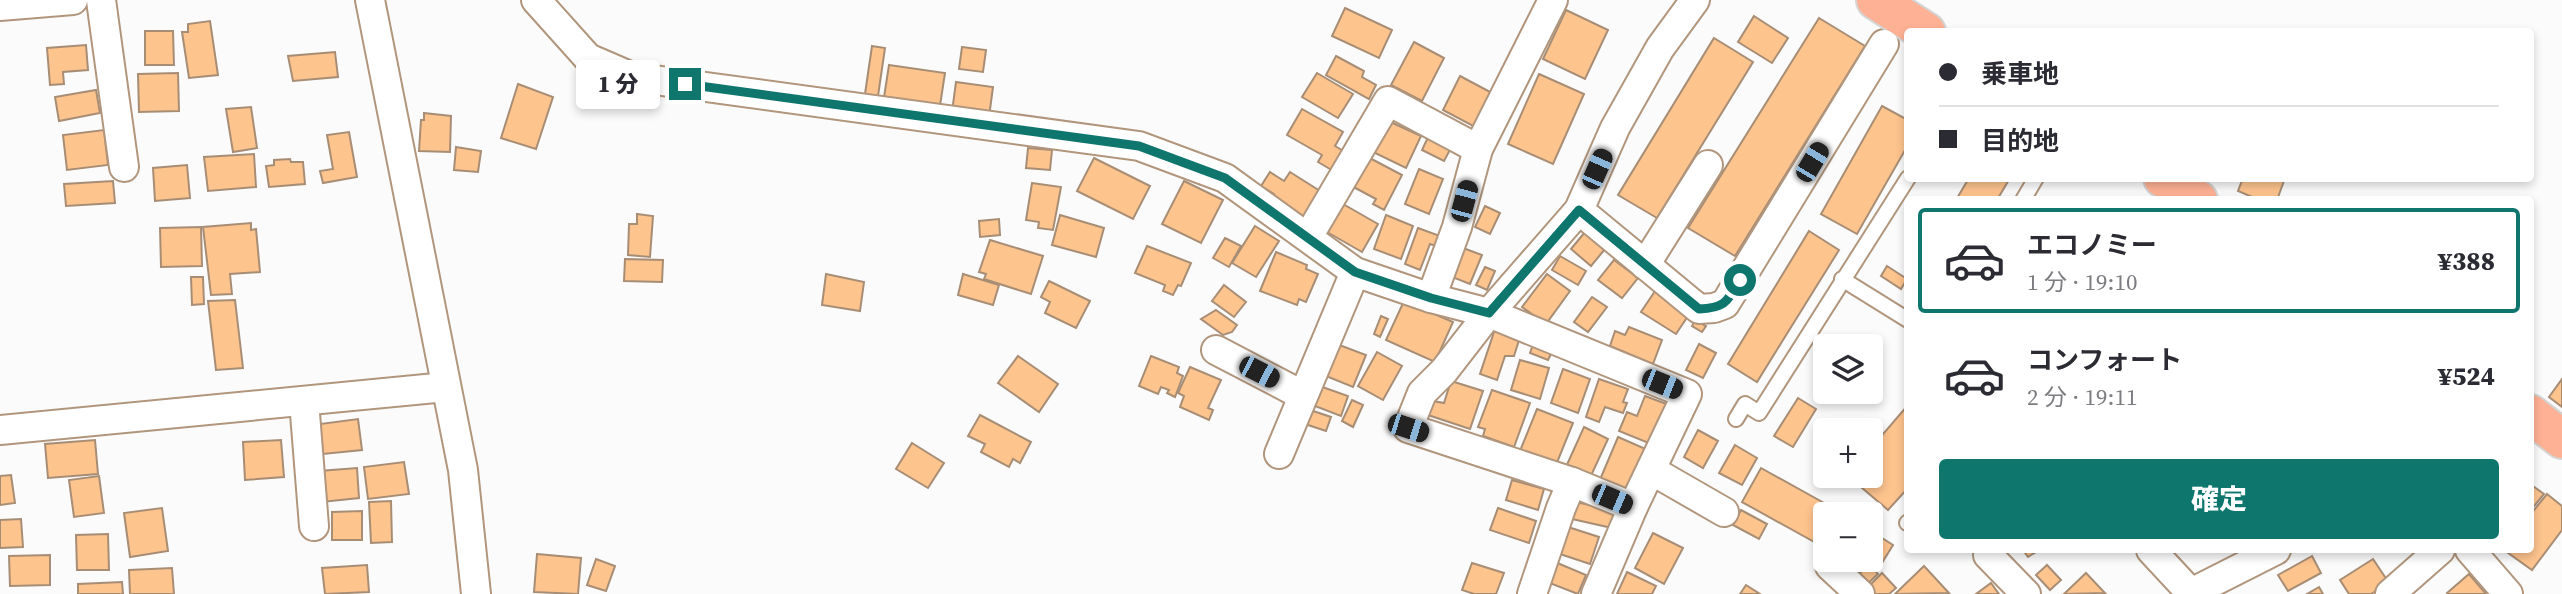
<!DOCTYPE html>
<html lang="ja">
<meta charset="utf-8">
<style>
body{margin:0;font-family:"Source Serif 4","Noto Sans JP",serif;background:#f7f7f7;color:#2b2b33;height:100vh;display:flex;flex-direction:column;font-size:26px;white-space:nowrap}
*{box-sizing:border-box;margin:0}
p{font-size:23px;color:#7c7c81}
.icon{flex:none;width:38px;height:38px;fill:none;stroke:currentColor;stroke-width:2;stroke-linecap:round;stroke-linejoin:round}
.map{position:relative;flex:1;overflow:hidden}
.sheet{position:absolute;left:1904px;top:196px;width:630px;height:357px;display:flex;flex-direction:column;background:#fff;border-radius:7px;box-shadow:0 4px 10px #0003}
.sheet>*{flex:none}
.hud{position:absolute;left:1904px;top:28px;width:630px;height:154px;border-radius:7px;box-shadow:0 4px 10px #0003;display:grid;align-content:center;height:154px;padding:0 35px;background:#fff}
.buttons{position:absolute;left:1813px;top:334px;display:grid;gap:14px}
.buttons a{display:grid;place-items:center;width:70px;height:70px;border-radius:7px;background:#fff;box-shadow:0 4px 10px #0003;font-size:35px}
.end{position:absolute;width:32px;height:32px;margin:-16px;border:9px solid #0f766e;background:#fff;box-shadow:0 0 0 4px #fff}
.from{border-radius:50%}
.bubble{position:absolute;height:49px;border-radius:7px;background:#fff;box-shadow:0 4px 10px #0003;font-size:23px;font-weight:800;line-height:49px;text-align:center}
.car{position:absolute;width:21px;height:42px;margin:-21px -10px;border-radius:9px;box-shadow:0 0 5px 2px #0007;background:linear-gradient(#222 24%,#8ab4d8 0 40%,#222 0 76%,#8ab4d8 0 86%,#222 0)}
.hud b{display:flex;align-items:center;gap:24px;height:66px;font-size:26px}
.hud b+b{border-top:2px solid #e1e1e2}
.hud i{width:18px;height:18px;background:#2b2b33}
ul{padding:12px 0 0;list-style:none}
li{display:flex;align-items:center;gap:21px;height:105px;margin:0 14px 10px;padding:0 21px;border:4px solid transparent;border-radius:7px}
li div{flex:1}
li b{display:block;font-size:26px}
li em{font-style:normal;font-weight:800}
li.on{border-color:#0f766e}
li>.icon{width:63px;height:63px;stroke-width:1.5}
.primary-button{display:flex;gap:14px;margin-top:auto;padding:14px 35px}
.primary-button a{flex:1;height:80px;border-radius:7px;background:#0f766e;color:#fff;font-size:28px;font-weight:800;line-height:80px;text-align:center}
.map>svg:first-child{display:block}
.building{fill:#fec48e;stroke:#a88d75;stroke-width:2}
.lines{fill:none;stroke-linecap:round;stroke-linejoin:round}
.lane-casing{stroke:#b1967d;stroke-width:18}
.street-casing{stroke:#b1967d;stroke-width:32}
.highway-casing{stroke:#d5d4d2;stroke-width:42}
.lane{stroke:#fff;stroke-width:14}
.street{stroke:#fff;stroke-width:28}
.highway{stroke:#feb195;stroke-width:38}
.route{stroke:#0f766e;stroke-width:9}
</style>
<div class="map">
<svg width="2562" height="594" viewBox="0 0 2562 594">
<rect width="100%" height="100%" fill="#fbfbfb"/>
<g class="building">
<path d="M1345 8 1392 30 1379 58 1332 36Z"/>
<path d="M1566 10 1608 30 1585 79 1543 59Z"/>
<path d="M1754 16 1788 38 1772 63 1738 42Z"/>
<path d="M1819 18 1865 46 1735 256 1688 228Z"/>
<path d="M210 21 218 75 189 78 182 32H188V24Z"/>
<path d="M145 31H173L174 65H145Z"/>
<path d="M1714 38 1753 62 1657 218 1618 195Z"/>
<path d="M1414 42 1444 58 1422 101 1391 85Z"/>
<path d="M86 45 88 70 63 72 64 84 50 85 47 48Z"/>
<path d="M872 46 885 48 878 96 865 94Z"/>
<path d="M962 47 986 50 983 72 959 69Z"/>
<path d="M335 52 338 77 293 81 288 56Z"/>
<path d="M1336 56 1364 71 1362 77 1376 85 1369 99 1326 75Z"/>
<path d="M889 65 945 73 939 112 883 104Z"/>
<path d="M178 73 179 111 139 112 138 74Z"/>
<path d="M1317 73 1353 94 1338 118 1302 97Z"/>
<path d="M1539 74 1584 94 1553 164 1508 144Z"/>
<path d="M1460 76 1492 93 1475 127 1443 110Z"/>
<path d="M956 82 993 87 989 117 952 112Z"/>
<path d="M518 84 553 97 536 149 501 138Z"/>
<path d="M96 90 100 113 59 121 55 97Z"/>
<path d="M1882 106 1908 120V145L1857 234 1821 214Z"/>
<path d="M251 107 257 148 233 152 226 109Z"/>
<path d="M1302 109 1343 132 1335 146 1347 153 1335 172 1318 162 1322 155 1287 135Z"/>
<path d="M424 113 451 116 450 152 419 151 421 120H424Z"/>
<path d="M1384 119 1421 136 1406 168 1369 150Z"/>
<path d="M104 130 108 165 67 170 63 135Z"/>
<path d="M349 132 357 177 323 183 320 171 333 169 327 135Z"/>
<path d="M1429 135 1452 146 1444 161 1422 150Z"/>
<path d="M456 147 481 151 478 172 454 170Z"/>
<path d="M1028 148 1052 150 1050 170 1026 168Z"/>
<path d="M254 154 256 187 208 191 204 157Z"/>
<path d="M1362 154 1402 175 1384 210 1373 204 1376 199 1346 183Z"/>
<path d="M1094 158 1150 186 1133 219 1077 191Z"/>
<path d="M290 159 291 162H303L305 184 269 187 266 166 274 165V160Z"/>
<path d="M187 165 190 198 155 201 153 168Z"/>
<path d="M1419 169 1443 179 1429 214 1405 204Z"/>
<path d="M1270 172 1284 181 1290 172 1320 191 1302 218 1271 199 1274 194 1261 186Z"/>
<path d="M1969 178H2010L1997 200H1956Z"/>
<path d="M2243 178H2285L2277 200H2259L2238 191Z"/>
<path d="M113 181 115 203 66 206 64 184Z"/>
<path d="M1184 181 1223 200 1201 243 1162 224Z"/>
<path d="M1032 183 1061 187 1053 230 1038 228 1039 222 1026 220Z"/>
<path d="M1343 204 1378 224 1362 252 1327 232Z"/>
<path d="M1485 206 1500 213 1490 234 1475 227Z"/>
<path d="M637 214 653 216 650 257 628 255 629 224H637Z"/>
<path d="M1060 215 1104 228 1096 257 1052 245Z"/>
<path d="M1386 215 1413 226 1401 259 1374 249Z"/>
<path d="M999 219 1000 235 980 237 979 221Z"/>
<path d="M251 223V230L256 229 260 272 230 274 232 294 211 295 203 227Z"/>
<path d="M1255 226 1279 241 1256 277 1232 263Z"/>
<path d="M201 227 202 266 161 267 160 228Z"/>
<path d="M1418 228 1440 236 1436 246 1430 244 1420 270 1405 264Z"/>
<path d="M1809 231 1839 250 1757 382 1728 364Z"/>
<path d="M1585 232 1605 249 1591 266 1571 249Z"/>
<path d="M1225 238 1241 246 1229 267 1213 258Z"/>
<path d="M990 240 1043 256 1031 294 984 279 986 274 979 272Z"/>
<path d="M1147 246 1191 263 1181 286 1178 285 1173 295 1163 291 1165 285 1135 273Z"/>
<path d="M1463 248 1482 255 1470 284 1452 277Z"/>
<path d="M1276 252 1307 265 1306 269 1318 274 1306 302 1299 299 1297 305 1260 291Z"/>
<path d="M1560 256 1586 271 1578 285 1552 270Z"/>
<path d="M625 259 663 260 662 282 624 281Z"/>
<path d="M1614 260 1638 278 1622 298 1598 280Z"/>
<path d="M1887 266 1907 279 1901 289 1881 276Z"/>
<path d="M1485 267 1495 271 1487 290 1476 285Z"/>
<path d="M826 274 864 282 860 311 822 305Z"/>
<path d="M963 274 999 285 993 305 958 295Z"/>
<path d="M1547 274 1570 291 1546 324 1522 307Z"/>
<path d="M191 277H203L204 304 192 305Z"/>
<path d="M1049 281 1090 301 1076 328 1045 313 1050 302 1041 297Z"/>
<path d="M1224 285 1246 302 1234 317 1212 301Z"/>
<path d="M1655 291 1690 313 1676 334 1641 312Z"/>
<path d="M1592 297 1607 307 1588 332 1574 322Z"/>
<path d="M235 300 243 368 216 370 208 301Z"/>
<path d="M1404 301 1453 322 1435 362 1386 340Z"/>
<path d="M1216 310 1237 325 1232 332 1223 335 1201 319Z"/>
<path d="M1381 316 1388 319 1380 337 1374 334Z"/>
<path d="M1695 320 1706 326 1702 332 1692 326Z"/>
<path d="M1496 326 1521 334 1514 356H1505L1497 380 1480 374Z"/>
<path d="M1629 327 1662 340 1653 364 1610 346 1615 331 1625 335Z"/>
<path d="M1534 342 1553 350 1548 360 1530 353Z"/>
<path d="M1334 343 1366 355 1353 387 1321 374Z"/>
<path d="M1699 344 1716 353 1703 378 1686 370Z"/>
<path d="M1377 352 1402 366 1383 400 1358 386Z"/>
<path d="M1018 356 1058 384 1039 412 998 383Z"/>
<path d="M1151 356 1179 367 1177 373 1183 376 1175 397 1167 393 1169 390 1161 387 1158 394 1139 386Z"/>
<path d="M1520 360 1549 368 1540 399 1511 390Z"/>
<path d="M1190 367 1221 380 1208 408 1213 410 1209 420 1180 407 1184 396 1178 393Z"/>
<path d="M1563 369 1590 379 1578 413 1551 403Z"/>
<path d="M1599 379 1628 389 1623 402 1627 403 1623 413 1605 407 1599 422 1586 417Z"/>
<path d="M2562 379V407L2549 397Z"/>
<path d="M1451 381 1483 391 1470 429 1428 415 1433 401 1444 403Z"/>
<path d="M1314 384 1348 396 1341 416 1307 403Z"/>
<path d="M1492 390 1530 403 1514 447 1483 436 1485 429 1478 427Z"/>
<path d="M1645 396 1672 406 1656 446 1619 431 1627 412 1637 416Z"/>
<path d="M1798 398 1816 409 1793 447 1774 436Z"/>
<path d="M1352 400 1363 405 1353 427 1342 421Z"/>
<path d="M1908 405V488L1888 510 1848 476H1871V448Z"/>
<path d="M1304 408 1331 417 1326 431 1299 422Z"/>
<path d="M1537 409 1573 423 1556 465 1520 451Z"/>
<path d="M980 415 1031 442 1020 463 1013 459 1009 467 981 452 985 444 968 436Z"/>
<path d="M358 419 362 450 323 454 320 424Z"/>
<path d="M1584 427 1608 439 1589 480 1565 469Z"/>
<path d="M1698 430 1718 441 1703 468 1684 457Z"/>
<path d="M1618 437 1648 450 1629 494 1599 482Z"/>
<path d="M95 440 98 474 48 478 45 444Z"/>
<path d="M281 440 284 477 245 480 243 442Z"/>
<path d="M912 443 944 463 928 488 896 469Z"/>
<path d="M1735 445 1757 458 1742 485 1719 473Z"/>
<path d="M404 462 409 494 368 499 364 467Z"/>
<path d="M357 468 359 498 322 502 319 471Z"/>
<path d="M1761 468 1835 509 1832 514H1825V526L1816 543 1742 502Z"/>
<path d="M11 475 15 503 0 505V476Z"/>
<path d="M99 476 104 513 74 517 69 480Z"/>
<path d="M1512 480 1544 489 1538 510 1506 500Z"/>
<path d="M2530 484 2544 494 2530 511Z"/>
<path d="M2547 494 2562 506V530L2532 570 2504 550H2530V515Z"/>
<path d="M391 501 392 542 371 543 369 502Z"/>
<path d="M1576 502 1616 511 1612 528 1572 519Z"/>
<path d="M162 508 168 551 130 557 124 513Z"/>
<path d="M1498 508 1536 521 1529 543 1490 530Z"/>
<path d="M1741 510 1767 524 1759 539 1733 525Z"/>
<path d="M362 511V540H332V512Z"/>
<path d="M21 519 23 547 0 548V520Z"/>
<path d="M1568 527 1599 537 1590 564 1560 554Z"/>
<path d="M1871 531 1893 545 1880 566 1871 560Z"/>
<path d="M1653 533 1683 548 1664 584 1635 568Z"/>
<path d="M108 534 109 570H77L76 535Z"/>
<path d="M2023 550H2039L2028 557Z"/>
<path d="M537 554 581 558 578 594 534 592Z"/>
<path d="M50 555V585L10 586 9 556Z"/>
<path d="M2312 556 2321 573 2288 591 2278 575Z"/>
<path d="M596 559 615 566 606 591 587 585Z"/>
<path d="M2373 559 2389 583 2371 594H2349L2340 580Z"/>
<path d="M1838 560H1864L1866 562 1855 574Z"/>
<path d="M1555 562 1586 575 1578 594 1547 582Z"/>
<path d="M1472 563 1504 573 1496 594H1474L1462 590Z"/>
<path d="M1869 564 1878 574 1864 587 1855 578Z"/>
<path d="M367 565 369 592 325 594 322 568Z"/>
<path d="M2047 565 2061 580 2050 590 2036 575Z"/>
<path d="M1924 566 1949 593 1895 594Z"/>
<path d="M172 568 174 594H130L129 570Z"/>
<path d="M1627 572 1656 586 1652 594H1617Z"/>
<path d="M1882 573 1896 588 1889 594H1873L1867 588Z"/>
<path d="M2086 573 2105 593 2064 594Z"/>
<path d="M2469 574 2486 594H2448L2447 593Z"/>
<path d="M122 582 123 594H78V584Z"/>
<path d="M1991 583 1999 594H1976Z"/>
<path d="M1746 585 1760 594H1740Z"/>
<path d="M2319 587 2323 594H2307Z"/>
</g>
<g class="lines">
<defs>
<g id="lane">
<path d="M2023 200 2036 178"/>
<path d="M1842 279 1908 320"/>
<path d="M1736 419 1745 404 1759 413 1908 178"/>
<path d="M1907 523 1908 522"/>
</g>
<g id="street">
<path d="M101 0 124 167"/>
<path d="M370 0 463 470 476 594"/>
<path d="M536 0 588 58 632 77 1139 146 1225 178 1355 272 1431 298 1489 313 1687 394 1633 507 1596 594"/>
<path d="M0 6 73 0"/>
<path d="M1579 210 1699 309 1714 308 1725 304 1884 44"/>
<path d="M1308 237 1388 101 1478 149"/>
<path d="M1645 265 1708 165"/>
<path d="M1431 298 1457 227 1478 149 1553 0"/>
<path d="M1216 350 1302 395"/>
<path d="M304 401 314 526"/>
<path d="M0 430 446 387"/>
<path d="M1279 454 1355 272"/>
<path d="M1651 470 1724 512"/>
<path d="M1633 507 1572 482 1408 428 1422 393 1444 371 1489 313 1579 210 1615 128 1660 48 1695 0"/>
<path d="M2151 550 2190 592"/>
<path d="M2470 550 2508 594"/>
<path d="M1988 555 2026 594"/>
<path d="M1830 566 1860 594"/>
<path d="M1532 594 1561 508 1572 482"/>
<path d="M2189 594 2276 550"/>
<path d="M2390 594 2440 550"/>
</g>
<g id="highway">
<path d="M1876 0 1926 32"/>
<path d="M2163 178 2198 200"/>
<path d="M2530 414 2562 439"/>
</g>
</defs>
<use href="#lane" class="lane-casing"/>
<use href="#street" class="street-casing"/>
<use href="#highway" class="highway-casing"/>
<use href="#lane" class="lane"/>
<use href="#street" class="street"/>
<use href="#highway" class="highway"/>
</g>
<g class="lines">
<path class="route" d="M685 84 1139 146 1225 178 1355 272 1431 298 1489 313 1579 210 1699 309C1725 308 1727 302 1740 280"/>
</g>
</svg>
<div class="buttons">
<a><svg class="icon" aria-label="layers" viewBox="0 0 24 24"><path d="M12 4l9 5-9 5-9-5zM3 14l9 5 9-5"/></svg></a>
<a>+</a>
<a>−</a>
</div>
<i class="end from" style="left:1740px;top:280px"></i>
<i class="end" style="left:685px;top:84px"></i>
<div class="bubble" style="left:576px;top:60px;width:84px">1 分</div>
<i class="car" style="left:1812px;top:162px;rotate:31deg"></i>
<i class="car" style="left:1597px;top:169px;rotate:24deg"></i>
<i class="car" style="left:1464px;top:201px;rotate:15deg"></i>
<i class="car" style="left:1259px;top:372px;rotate:117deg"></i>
<i class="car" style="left:1662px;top:384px;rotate:112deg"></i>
<i class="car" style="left:1408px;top:428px;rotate:108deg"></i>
<i class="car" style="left:1612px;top:499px;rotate:113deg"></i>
<div class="hud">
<b><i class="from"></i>乗車地</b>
<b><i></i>目的地</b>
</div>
<section class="sheet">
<ul>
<li class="on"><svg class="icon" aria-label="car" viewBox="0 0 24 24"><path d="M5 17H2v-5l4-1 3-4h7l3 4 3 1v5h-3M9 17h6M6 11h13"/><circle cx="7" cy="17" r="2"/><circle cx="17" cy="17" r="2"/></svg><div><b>エコノミー</b><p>1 分 · 19:10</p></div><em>¥388</em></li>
<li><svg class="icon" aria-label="car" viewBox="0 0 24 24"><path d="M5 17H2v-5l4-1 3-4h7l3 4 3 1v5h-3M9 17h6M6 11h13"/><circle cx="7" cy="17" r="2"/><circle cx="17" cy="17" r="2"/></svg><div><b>コンフォート</b><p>2 分 · 19:11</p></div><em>¥524</em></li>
</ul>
<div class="primary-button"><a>確定</a></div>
</section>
</div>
